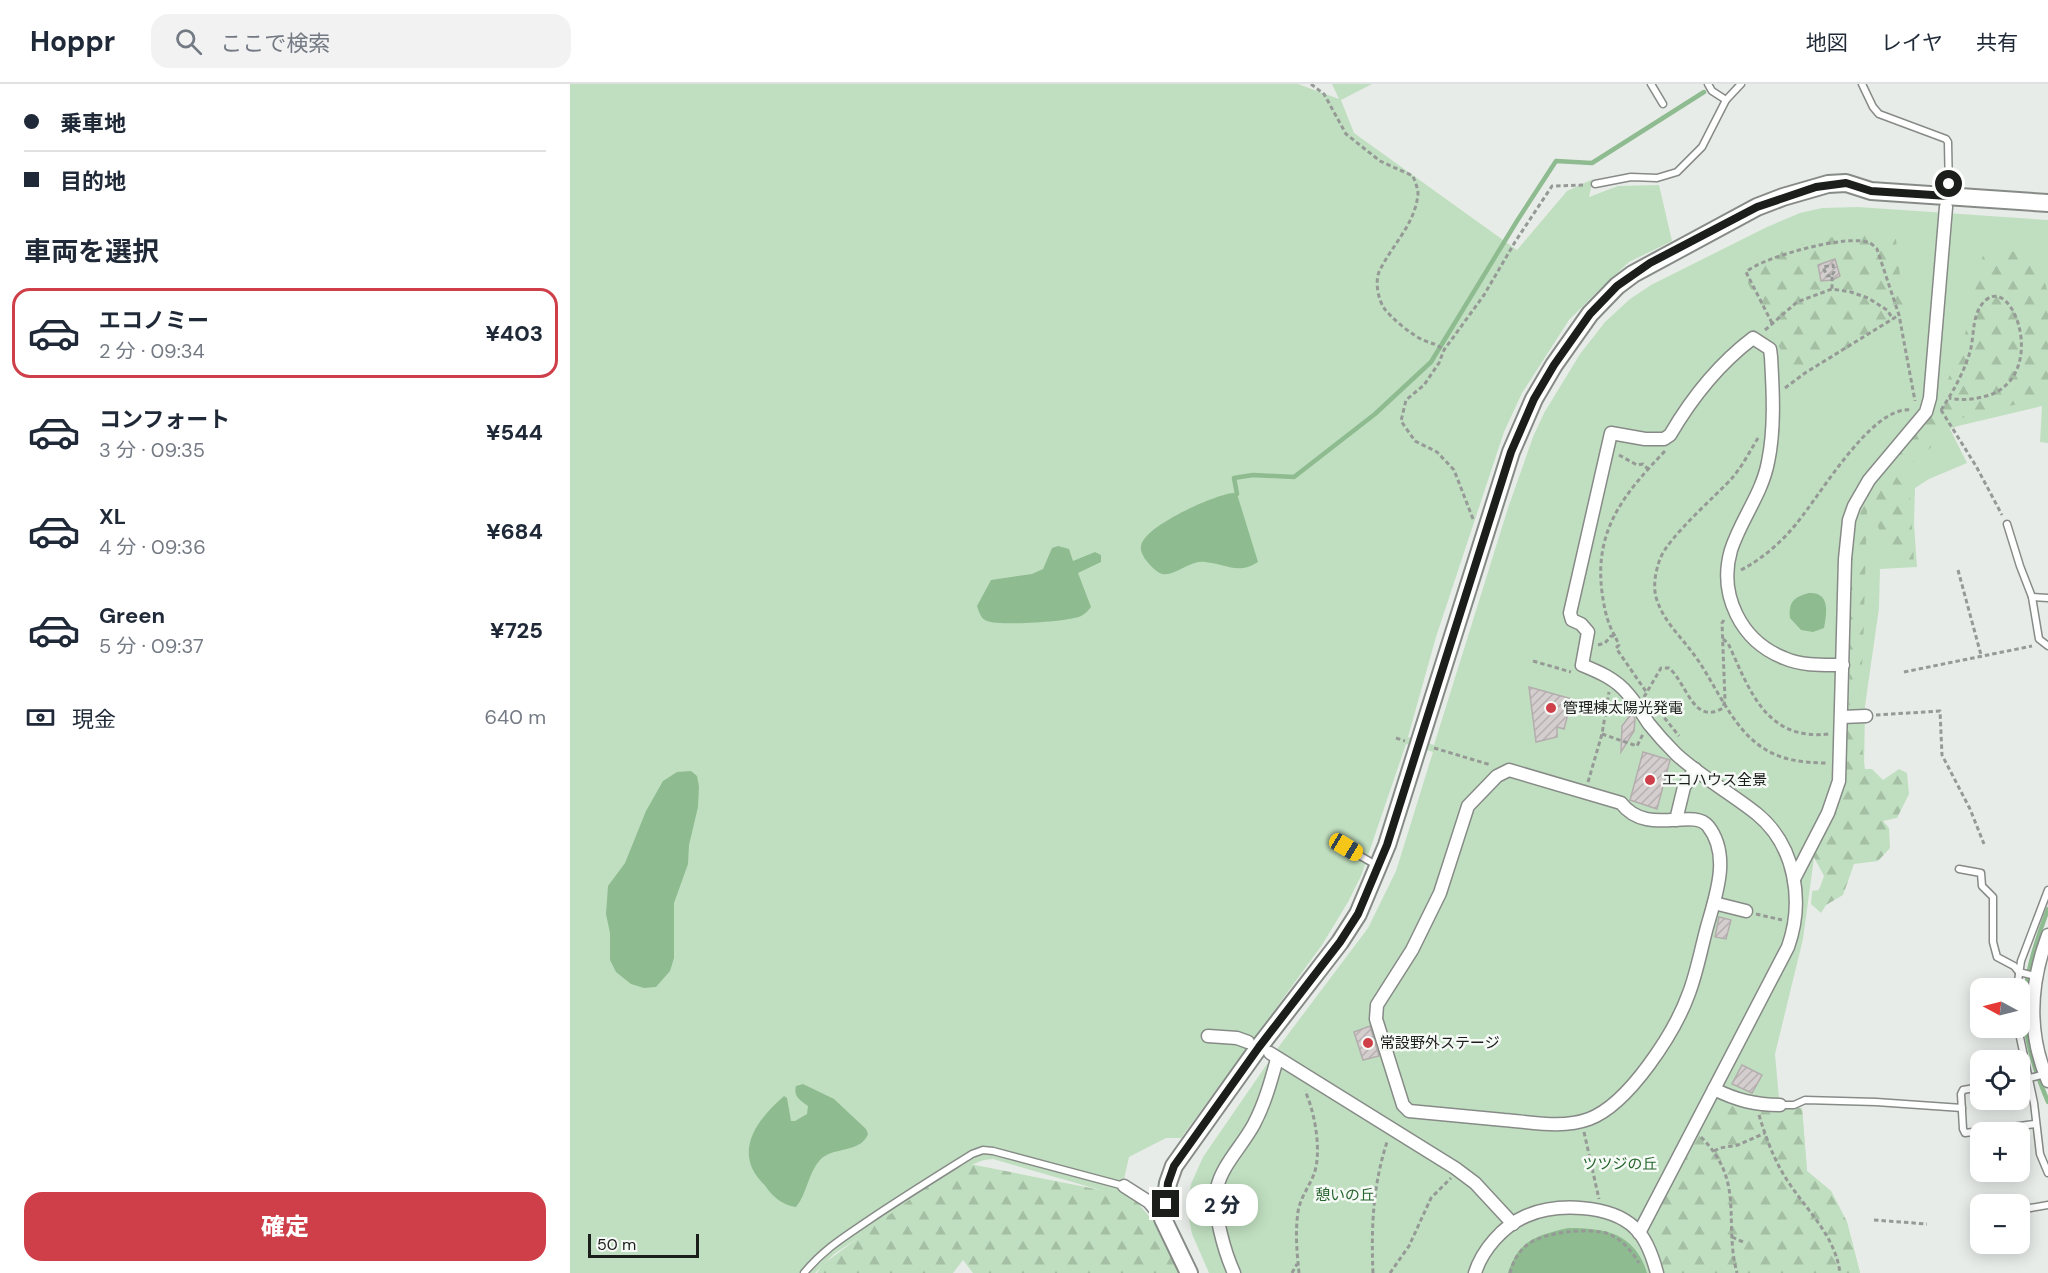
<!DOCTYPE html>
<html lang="ja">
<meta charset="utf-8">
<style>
body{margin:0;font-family:"DM Sans","Noto Sans JP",sans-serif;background:#f2f2f3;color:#1f2937;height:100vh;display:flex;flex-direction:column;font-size:22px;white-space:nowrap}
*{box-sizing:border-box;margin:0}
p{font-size:20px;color:#747a83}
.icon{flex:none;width:33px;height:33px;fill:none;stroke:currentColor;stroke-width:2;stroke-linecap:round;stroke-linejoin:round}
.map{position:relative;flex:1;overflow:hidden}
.drawer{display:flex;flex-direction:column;background:#fff;width:570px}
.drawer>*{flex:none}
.hud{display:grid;align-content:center;height:132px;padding:0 24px;background:#fff}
.needle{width:39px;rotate:277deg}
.buttons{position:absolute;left:1400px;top:894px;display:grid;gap:12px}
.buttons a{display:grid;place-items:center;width:60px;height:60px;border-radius:12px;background:#fff;box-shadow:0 3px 15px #0003;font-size:30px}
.scale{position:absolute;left:18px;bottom:15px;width:111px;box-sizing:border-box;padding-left:6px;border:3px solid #1c1e1c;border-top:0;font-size:16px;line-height:21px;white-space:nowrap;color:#1c1e1c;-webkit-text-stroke:4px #f6faf6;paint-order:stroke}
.end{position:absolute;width:27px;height:27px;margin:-14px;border:8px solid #1c1e1c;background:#fff;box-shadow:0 0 0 3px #fff}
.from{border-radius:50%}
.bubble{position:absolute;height:42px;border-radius:18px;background:#fff;box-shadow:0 3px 15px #0003;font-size:20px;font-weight:800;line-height:42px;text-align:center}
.car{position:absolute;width:18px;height:36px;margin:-18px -9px;border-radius:8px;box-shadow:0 0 4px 2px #0007;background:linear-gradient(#f5c518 24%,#345 0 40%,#f5c518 0 76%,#345 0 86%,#f5c518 0)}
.hud b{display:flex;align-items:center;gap:21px;height:57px;font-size:22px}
.hud b+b{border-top:2px solid #e0e1e3}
.hud i{width:15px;height:15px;background:#1f2937}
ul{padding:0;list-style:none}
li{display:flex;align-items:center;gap:18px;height:90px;margin:0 12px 9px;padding:0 12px;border:3px solid transparent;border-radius:18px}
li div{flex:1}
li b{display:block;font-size:22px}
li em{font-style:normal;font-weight:800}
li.active{border-color:#cf3f49}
li>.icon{width:54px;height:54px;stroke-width:1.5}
h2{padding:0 24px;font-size:27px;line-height:72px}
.pay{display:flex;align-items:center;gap:15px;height:66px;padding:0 24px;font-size:22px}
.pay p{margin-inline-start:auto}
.button{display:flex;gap:12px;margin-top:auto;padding:12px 24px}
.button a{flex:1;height:69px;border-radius:18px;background:#cf3f49;color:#fff;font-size:24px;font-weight:800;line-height:69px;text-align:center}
header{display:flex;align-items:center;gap:36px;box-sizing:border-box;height:84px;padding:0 30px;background:#fff;border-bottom:2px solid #e0e1e3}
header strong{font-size:28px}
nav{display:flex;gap:33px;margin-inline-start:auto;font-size:21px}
.search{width:420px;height:54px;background:#f2f2f3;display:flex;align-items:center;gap:15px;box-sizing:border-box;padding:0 21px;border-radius:18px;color:#747a83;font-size:22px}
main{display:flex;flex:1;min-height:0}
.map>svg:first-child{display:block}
.green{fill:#c0dfc0}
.forest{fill:url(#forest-firs)}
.water{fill:#8ebb8f}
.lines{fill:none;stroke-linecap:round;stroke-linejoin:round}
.stream{stroke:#8ebb8f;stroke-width:4.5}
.building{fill:url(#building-hatch);stroke:#b3adad;stroke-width:1.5}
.lane-casing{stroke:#878b87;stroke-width:9}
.street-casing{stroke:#878b87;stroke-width:15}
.secondary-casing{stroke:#878b87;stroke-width:20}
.path{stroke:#969a96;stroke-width:3;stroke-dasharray:4.5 3;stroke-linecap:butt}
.lane{stroke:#fff;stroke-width:6}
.street{stroke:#fff;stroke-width:12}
.secondary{stroke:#fff;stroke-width:16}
.route{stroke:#1c1e1c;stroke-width:8}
.poi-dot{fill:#cf3f49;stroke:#f6faf6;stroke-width:2}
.labels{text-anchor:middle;stroke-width:5;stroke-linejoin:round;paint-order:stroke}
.poi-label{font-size:15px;fill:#1c1e1c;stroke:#f6faf6;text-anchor:start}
.park-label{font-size:15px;fill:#26652d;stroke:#f6faf6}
</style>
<header>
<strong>Hoppr</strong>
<div class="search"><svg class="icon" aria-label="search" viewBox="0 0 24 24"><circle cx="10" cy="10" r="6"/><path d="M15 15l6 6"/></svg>ここで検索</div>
<nav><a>地図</a><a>レイヤ</a><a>共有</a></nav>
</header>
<main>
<section class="drawer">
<div class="hud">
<b><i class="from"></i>乗車地</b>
<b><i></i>目的地</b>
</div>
<h2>車両を選択</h2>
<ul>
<li class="active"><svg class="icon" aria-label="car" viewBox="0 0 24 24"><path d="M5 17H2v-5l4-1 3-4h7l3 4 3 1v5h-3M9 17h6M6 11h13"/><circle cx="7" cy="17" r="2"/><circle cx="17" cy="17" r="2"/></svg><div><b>エコノミー</b><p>2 分 · 09:34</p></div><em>¥403</em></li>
<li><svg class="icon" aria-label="car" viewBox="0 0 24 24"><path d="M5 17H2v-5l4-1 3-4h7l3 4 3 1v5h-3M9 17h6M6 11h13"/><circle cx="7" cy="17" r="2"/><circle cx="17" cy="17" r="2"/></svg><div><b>コンフォート</b><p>3 分 · 09:35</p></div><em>¥544</em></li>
<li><svg class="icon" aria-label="car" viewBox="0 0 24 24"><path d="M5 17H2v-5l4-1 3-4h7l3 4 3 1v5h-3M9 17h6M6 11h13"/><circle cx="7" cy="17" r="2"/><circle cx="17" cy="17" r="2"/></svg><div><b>XL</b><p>4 分 · 09:36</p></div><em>¥684</em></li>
<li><svg class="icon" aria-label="car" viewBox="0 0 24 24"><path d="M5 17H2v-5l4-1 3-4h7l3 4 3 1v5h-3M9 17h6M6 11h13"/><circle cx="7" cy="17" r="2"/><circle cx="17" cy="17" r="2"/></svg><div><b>Green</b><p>5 分 · 09:37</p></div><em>¥725</em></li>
</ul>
<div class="pay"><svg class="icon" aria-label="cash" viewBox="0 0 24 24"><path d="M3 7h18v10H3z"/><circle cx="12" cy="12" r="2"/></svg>現金<p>640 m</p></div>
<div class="button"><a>確定</a></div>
</section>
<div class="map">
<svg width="1478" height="1189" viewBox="0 0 1478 1189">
<defs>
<pattern id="forest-firs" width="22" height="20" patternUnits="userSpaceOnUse" patternTransform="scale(1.5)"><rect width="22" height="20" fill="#c0dfc0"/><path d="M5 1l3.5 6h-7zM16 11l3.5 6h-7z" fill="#a4bfa4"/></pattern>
<pattern id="building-hatch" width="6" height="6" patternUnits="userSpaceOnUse" patternTransform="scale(1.5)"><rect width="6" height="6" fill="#d5cece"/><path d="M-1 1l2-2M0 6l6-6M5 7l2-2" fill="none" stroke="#b6b0b0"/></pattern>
</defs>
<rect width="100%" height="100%" fill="#e8ece8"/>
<path class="green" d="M0 0H728L769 15 762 0H802L771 16 784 49 947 166 997 107 1023 95 1019 113 1048 102 1089 101 1102 157 1059 178 1026 209 999 236 952 309 934 348 866 553 838 653 864 661 938 424 963 353 974 329 1010 270 1035 238 1060 215 1081 201 1197 143 1230 129 1252 124 1288 123 1478 136V359L1470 358 1472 322 1388 342 1380 345 1397 379 1359 395 1345 404 1344 440 1347 483 1310 485 1309 524 1295 622 1294 687 1244 774 1233 855 1205 970 1210 1025 1232 1024 1237 1087 1261 1107 1277 1138 1290 1189H639L622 1150 617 1125 621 1100 633 1073 710 961 798 844 826 787 863 668 836 660 791 792 778 818 752 861 611 1054H596L559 1073 554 1095 565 1116 423 1075 414 1076 396 1083 264 1170 245 1189H0Z"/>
<g class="forest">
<path d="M1287 148 1326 155 1334 229 1226 297 1171 185C1205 164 1248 156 1287 148Z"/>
<path d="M1415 162 1467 172 1478 209V310L1475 313 1380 337 1369 320 1396 247Z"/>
<path d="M1357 331 1367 332 1370 338V356L1326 392 1340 412 1344 480 1321 483 1297 408Z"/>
<path d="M1293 419 1297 427 1293 568 1289 620 1279 621 1281 470Z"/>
<path d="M1288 632 1295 685H1302L1313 696 1329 685 1337 689 1339 710 1327 734 1313 737 1319 744 1320 764 1308 777 1284 780 1273 811 1256 821 1251 829 1241 820 1242 807 1249 806 1254 792 1240 766 1263 721 1273 634Z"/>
<path d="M1147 1016 1155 1017 1174 1027 1232 1024 1237 1087 1261 1107 1277 1138 1290 1189H1092L1081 1156H1088L1089 1142H1083L1085 1131Z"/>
<path d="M390 1078 541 1108 565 1116 598 1154 615 1189H403L393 1176 383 1189H247L252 1181Z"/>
</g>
<g class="water">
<path d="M663 409 667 410 688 478C668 491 656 480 635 478 619 476 605 493 592 490 586 488 579 480 575 475 573 471 570 467 571 462 574 442 644 411 663 409Z"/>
<path d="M488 462 499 465 503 477 525 468 531 471V478L508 489 521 523C518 527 515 530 511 532 499 538 429 542 417 537 411 535 409 528 407 522L421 496 462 490 473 485 482 464Z"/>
<path d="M1239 509C1260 508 1257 528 1254 544L1243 548 1231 546 1220 534C1218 518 1224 513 1239 509Z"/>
<path d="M121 687 127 692 129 702 128 723 119 761 118 780 104 819V874L100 887 86 903 74 904 61 900 46 888 40 876V849L36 830 38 802 55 779 76 727 93 697 107 688Z"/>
<path d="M233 1000 264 1015 296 1045 298 1050C290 1070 263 1062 250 1076 238 1089 237 1110 226 1123 214 1122 203 1113 196 1103 191 1097 185 1091 182 1084 170 1055 194 1030 214 1012L217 1014 221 1037H225L237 1030 238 1022C230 1016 223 1012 226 1002Z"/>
<path d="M998 1144C1035 1144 1065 1149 1077 1189H938C948 1156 968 1151 998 1144Z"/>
</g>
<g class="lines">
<g class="stream">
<path d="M667 410 664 394 683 391 724 393 805 330 861 278 947 137 986 77 1022 79 1134 8"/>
<path d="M1478 825C1449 904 1445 939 1478 1018"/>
</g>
</g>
<g class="building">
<path d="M1265 175 1270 192 1263 196 1251 197 1248 181Z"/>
<path d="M959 603 1002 615 994 645 987 643V653L966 658Z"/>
<path d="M1062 629 1065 635 1064 647 1051 668 1052 642Z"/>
<path d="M1073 668 1100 676 1087 725 1060 716Z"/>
<path d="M1149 833 1161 836 1156 855 1145 853Z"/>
<path d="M800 942 809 972 793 976 784 948Z"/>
<path d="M1172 981 1192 991 1182 1009 1162 1000Z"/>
</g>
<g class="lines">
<defs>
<g id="lane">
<path d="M1081 0 1093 20"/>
<path d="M1138 0 1142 7 1156 16"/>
<path d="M1292 0 1303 23 1309 30 1376 55 1378 58 1379 109"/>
<path d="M1025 100 1061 93 1087 94 1107 88 1132 63 1156 16 1171 0"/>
<path d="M1437 440 1450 482 1462 513 1469 555 1478 562"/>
<path d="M1462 513 1478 514"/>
<path d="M775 763 806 781"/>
<path d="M1389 785 1411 789 1412 802 1423 813V858L1427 873 1444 882 1449 888 1465 892"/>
<path d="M1447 904 1451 877 1478 806"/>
<path d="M1448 944 1464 1019 1470 1070 1478 1089"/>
<path d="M1449 997 1475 990"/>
<path d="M1410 1003 1393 1006 1391 1010 1393 1045 1395 1049 1465 1040"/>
<path d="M1210 1021H1224L1235 1016 1306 1018 1392 1024"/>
<path d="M1449 1126 1478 1121"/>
<path d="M234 1189C254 1165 274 1153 299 1136 333 1113 367 1092 402 1070L413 1066 423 1067 554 1102"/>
</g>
<g id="street">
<path d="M1272 633 1296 632"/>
<path d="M939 686 1051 719C1077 753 1122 723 1138 742 1161 771 1146 811 1137 843 1131 865 1127 888 1119 909 1105 948 1059 1020 1019 1035 992 1045 962 1038 934 1036 902 1033 870 1030 839 1027L833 1021 806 935 807 921 842 866 870 809 898 722 927 692Z"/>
<path d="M1106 736 1114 703 1125 685"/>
<path d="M1224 795 1258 729 1269 697 1275 475 1279 436 1284 422 1299 396 1356 328 1360 314 1376 123"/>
<path d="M1144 819 1176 827"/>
<path d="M1478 851C1460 899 1457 949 1478 997"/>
<path d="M638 952 667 954 678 958"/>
<path d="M700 969 885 1084 905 1099 943 1140"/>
<path d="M1144 1005C1166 1016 1185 1021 1210 1021"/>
<path d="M554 1102 579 1118 593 1135"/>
<path d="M1069 1149 1218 863C1234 818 1226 762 1187 730 1161 709 1131 693 1106 670 1097 661 1087 650 1079 640 1072 630 1066 619 1058 610 1046 595 1029 588 1012 581L1018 548 1011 540 1002 536 1000 529 1041 349 1075 355H1094L1100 351C1121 315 1150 279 1183 254L1200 265 1201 273C1203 307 1205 345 1198 378 1192 410 1171 435 1161 466 1148 511 1171 557 1214 574 1232 582 1253 581 1273 581"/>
<path d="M664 1189C655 1169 642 1126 647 1104 652 1081 673 1061 684 1040 695 1019 701 997 707 975"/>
<path d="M905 1189C912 1166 933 1142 956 1132 986 1119 1040 1120 1065 1144 1077 1155 1083 1174 1087 1189"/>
</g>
<path id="secondary" d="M619 1189 593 1135 598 1099 604 1082 689 963 770 858 788 830 817 761 941 368 964 315 984 281 1020 230 1047 202 1063 190 1187 123 1213 113 1258 100 1276 99 1301 107 1478 119"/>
</defs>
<use href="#lane" class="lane-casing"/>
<use href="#street" class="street-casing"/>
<use href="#secondary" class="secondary-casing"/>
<g class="path">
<path d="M741 0 754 10 776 50 810 77 843 92C845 98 848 104 848 110 845 141 821 162 809 188 805 198 808 215 814 224 820 233 843 252 853 256 862 260 865 259 874 266"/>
<path d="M1262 191 1264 188 1263 181 1253 183 1257 192 1262 191V205"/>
<path d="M1202 239 1176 188C1193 173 1279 149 1300 159 1302 160 1305 163 1307 165L1329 231 1345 317"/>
<path d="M1195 246 1227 218 1262 205 1281 208 1298 214 1317 226 1323 235"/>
<path d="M1215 304 1235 289 1329 231"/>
<path d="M1371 326C1383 308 1394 288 1400 268 1405 250 1401 229 1416 216 1443 192 1478 289 1420 311 1406 315 1394 317 1379 314"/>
<path d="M1371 326 1406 382 1432 431"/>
<path d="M1188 354C1180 367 1173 381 1163 393 1145 413 1099 452 1090 475 1085 489 1082 505 1088 519 1095 538 1110 552 1122 568 1143 595 1158 636 1185 658 1206 676 1232 679 1258 679"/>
<path d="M1049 371 1067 381 1073 380 1078 385"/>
<path d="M903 435 884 386 867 368 845 357 831 337 836 316 854 301 869 279 874 266 914 211 945 158 982 102 1016 101"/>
<path d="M1171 486C1190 476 1207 462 1221 446 1247 418 1300 321 1341 326"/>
<path d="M1388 486 1411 571"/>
<path d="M1045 552C1037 539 1034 523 1032 508 1024 446 1054 410 1095 367"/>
<path d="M1153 555 1158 559C1180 607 1196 657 1259 650"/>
<path d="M1028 561 1035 559 1041 552H1045L1049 561 1046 564 1077 609"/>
<path d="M963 577 1001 588"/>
<path d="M1334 588 1462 562"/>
<path d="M1074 613 1091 584H1099C1117 599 1123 642 1153 624L1155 616 1152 539 1154 536"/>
<path d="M1085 622 1109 652"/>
<path d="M1306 631 1370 627 1372 671 1400 725 1414 760"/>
<path d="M1032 650 1067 662 1073 650"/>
<path d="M826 654 835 657"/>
<path d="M864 664 921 681"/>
<path d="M1018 698 1032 650 1039 608"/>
<path d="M1186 830 1212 836"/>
<path d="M1189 1031C1196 1054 1204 1076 1217 1096 1237 1127 1265 1151 1270 1189"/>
<path d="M1014 1048 1029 1115"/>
<path d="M1131 1053C1176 1098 1153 1137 1167 1189"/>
<path d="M1144 1067 1150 1064 1168 1061 1195 1049"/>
<path d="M1304 1136 1357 1140"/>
<path d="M1162 1153 1173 1158"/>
<path d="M722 1189 727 1180"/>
<path d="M729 1189C727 1169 725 1148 728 1128 730 1114 739 1103 744 1090 752 1068 745 1028 735 1007"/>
<path d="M803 1189C801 1143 803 1101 817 1058"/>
<path d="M820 1189 839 1162 861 1114 881 1094"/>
<path d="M940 1189C943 1178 948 1168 957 1161 973 1148 1019 1143 1039 1150 1052 1156 1062 1167 1069 1179"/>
</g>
<use href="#lane" class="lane"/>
<use href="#street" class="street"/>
<use href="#secondary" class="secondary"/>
</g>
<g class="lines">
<path class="route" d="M596 1120 598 1099 604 1082 689 963 770 858 788 830 817 761 941 368 964 315 984 281 1020 230 1047 202 1080 179 1187 123 1246 103 1276 99 1301 107 1378 112 1379 100"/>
</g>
<g class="poi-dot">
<circle cx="981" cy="624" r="6"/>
<circle cx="1080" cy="696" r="6"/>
<circle cx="798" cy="959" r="6"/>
</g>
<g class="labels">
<g class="poi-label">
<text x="993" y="629">管理棟太陽光発電</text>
<text x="1092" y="701">エコハウス全景</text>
<text x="810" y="964">常設野外ステージ</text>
</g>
<g class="park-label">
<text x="1050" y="1085">ツツジの丘</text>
<text x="775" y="1116">憩いの丘</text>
</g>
</g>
</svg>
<div class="buttons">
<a><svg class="needle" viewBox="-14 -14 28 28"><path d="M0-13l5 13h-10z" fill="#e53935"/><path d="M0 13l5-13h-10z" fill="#747a83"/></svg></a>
<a><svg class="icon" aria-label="locate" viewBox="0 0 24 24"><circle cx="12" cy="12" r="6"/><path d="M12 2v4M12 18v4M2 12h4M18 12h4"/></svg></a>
<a>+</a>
<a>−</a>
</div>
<div class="scale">50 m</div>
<i class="end from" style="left:1379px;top:100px"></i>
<i class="end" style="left:596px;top:1120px"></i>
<div class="bubble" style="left:616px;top:1100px;width:72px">2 分</div>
<i class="car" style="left:776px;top:763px;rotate:121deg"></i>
</div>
</main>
